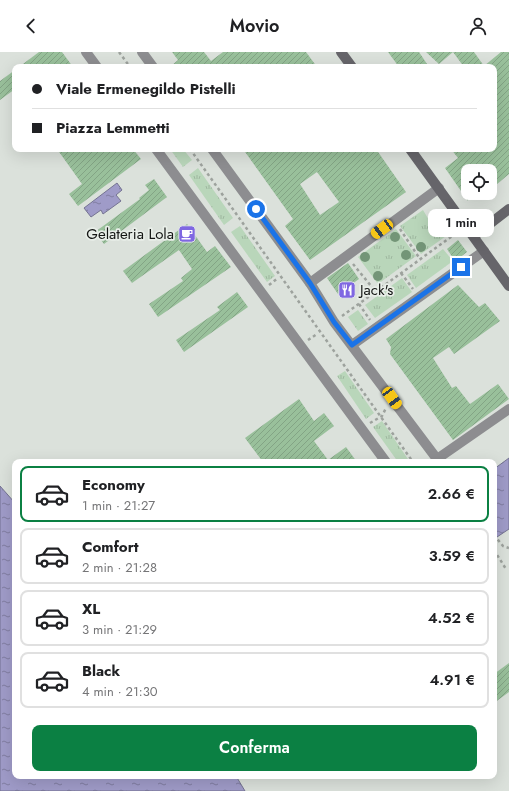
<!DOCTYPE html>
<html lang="it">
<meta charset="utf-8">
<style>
body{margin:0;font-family:Jost,sans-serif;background:#f2f2f2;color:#202124;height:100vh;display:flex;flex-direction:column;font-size:15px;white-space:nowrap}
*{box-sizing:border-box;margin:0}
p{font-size:13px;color:#757577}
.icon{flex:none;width:22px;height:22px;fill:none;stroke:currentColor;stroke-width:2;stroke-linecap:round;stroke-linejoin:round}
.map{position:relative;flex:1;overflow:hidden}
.sheet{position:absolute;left:12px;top:407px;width:485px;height:320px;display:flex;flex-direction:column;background:#fff;border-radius:8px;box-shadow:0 4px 16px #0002}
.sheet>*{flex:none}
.guide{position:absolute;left:12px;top:12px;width:485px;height:88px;border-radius:8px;box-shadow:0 4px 16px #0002;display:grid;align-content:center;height:88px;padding:0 20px;background:#fff}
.fabs{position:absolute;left:461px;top:112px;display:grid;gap:8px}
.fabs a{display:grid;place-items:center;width:36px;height:36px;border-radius:8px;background:#fff;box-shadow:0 4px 16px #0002;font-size:20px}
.end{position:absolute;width:18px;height:18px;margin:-9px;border:5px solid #1a73e8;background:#fff;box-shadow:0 0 0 2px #fff}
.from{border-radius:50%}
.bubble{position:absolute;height:28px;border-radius:8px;background:#fff;box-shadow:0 4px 16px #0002;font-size:13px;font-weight:600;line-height:28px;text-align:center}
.car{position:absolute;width:12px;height:24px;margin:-12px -6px;border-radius:5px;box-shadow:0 0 3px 1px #0007;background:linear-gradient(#f5c518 24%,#345 0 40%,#f5c518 0 76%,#345 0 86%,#f5c518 0)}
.guide b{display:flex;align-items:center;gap:14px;height:38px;font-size:15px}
.guide b+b{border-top:1px solid #e0e0e0}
.guide i{width:10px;height:10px;background:#202124}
ul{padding:7px 0 0;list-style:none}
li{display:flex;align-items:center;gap:12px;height:56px;margin:0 8px 6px;padding:0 12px;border:2px solid #e0e0e0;border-radius:8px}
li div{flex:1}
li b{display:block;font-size:15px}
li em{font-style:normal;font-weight:600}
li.on{border-color:#0b8043}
li>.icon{width:36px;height:36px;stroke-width:1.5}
.primary-button{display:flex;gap:8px;margin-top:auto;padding:8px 20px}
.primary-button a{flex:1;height:46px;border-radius:8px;background:#0b8043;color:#fff;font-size:16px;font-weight:600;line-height:46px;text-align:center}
header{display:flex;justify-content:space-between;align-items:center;height:52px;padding:0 20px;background:#fff;font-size:18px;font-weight:600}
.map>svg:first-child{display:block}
.grass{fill:url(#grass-tufts)}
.water{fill:url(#water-ripples);stroke:#757392}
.building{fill:url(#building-hatch);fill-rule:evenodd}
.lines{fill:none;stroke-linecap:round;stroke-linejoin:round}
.path{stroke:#9da29d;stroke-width:2.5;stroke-dasharray:3 3;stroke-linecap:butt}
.street{stroke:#8d8d90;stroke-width:10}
.secondary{stroke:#66656a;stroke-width:10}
.tree{fill:#739577}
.route{stroke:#1a73e8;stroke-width:5}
.labels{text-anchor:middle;stroke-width:3.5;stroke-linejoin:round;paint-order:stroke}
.poi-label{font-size:15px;fill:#131513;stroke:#e8eee8;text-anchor:end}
</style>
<header><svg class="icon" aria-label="back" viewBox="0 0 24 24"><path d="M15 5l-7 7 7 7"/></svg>Movio<svg class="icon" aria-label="person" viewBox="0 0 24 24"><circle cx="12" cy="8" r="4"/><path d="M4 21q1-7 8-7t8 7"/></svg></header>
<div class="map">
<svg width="509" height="739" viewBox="0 0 509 739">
<defs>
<pattern id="grass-tufts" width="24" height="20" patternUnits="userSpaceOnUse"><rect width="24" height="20" fill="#b9d6ba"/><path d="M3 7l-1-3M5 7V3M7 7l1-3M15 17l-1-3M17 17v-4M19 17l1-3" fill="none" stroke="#9eb79f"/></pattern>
<pattern id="water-ripples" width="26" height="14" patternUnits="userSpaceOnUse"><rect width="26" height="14" fill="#9f9bc8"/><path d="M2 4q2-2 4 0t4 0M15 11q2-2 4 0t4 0" fill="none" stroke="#807da1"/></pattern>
<pattern id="building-hatch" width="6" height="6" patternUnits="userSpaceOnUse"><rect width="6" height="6" fill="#99c09b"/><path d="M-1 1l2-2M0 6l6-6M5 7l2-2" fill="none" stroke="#83a485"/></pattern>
</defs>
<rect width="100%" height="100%" fill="#dbe1db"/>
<g class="grass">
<path d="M170 97H183L192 108 183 115Z"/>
<path d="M198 116 233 166 224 173 189 123Z"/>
<path d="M423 158 429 168 440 160 453 179 421 202 400 174Z"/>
<path d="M240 174 275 224 267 230 231 180Z"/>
<path d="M396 177 416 204 378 232 358 205Z"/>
<path d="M443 197 453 209 416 236 407 223Z"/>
<path d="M402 226 412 240 375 266 365 253Z"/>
<path d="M358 258 368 272 358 279 348 265Z"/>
<path d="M345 319 374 361 366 367 337 324Z"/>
<path d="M382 369 410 410H398L373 375Z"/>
</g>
<g class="water">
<path d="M117 131 122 138 116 143 121 149 103 162 101 158 91 165 84 156Z"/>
<path d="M509 406V477L494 487V417Z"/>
<path d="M0 434 15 451V724H236L245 739H0Z"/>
</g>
<g class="building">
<path d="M39 0H62L73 15H19Z"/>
<path d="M172 0H204L211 9 223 0H306L317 15H170L178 8Z"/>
<path d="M388 0H419L429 15H399Z"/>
<path d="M426 0H474L484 14 501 0H509V122L490 138V119H468V149L445 116 458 106 451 97H494V15H464L453 0 439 12Z"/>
<path d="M15 18V37L0 48V29Z"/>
<path d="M57 97H133L141 107 78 154 69 142 82 132Z"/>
<path d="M243 97H376L406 140 310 208 285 174 293 167ZM317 120 339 150 320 163 300 132Z"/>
<path d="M154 127 167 145 104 192 95 180 140 147 139 146 149 138 145 133Z"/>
<path d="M187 172 207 200 215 194 231 215 158 265 149 252 183 229 181 226 192 217 179 198 132 231 123 219Z"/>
<path d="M458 188 467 200 455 209 447 197Z"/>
<path d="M348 211 359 227 338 242 327 226Z"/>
<path d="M458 233 479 255 485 251 500 269 454 302 449 295 433 306 452 336 456 334 470 352 498 332 509 347 453 388 390 302 391 295 386 287Z"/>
<path d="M237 240 248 255 184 300 176 288 220 258 217 255Z"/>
<path d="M299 347 314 369 324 361 334 374 314 389 328 408 346 395 357 410H263L245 386Z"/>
<path d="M509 611V640L494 651V622Z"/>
</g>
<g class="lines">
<g class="path">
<path d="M119 0 130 15"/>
<path d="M190 97 413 410"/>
<path d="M400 177 420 207"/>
<path d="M353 212 376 240"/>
<path d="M401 221 413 237"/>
<path d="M269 233 278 226"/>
<path d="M359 252 370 268"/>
<path d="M342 264 455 182"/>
<path d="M308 288 317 282"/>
<path d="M370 371 382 364 386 356"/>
<path d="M494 483 503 494 509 496"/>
<path d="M494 491 498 488"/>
<path d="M494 498 506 517"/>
</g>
<g class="street">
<path d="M86 0 97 15"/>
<path d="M142 0 153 15"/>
<path d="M156 97 386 410"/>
<path d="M212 97 310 231 334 270 437 407 509 357"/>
<path d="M310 231 439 136"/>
<path d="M352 293 484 199"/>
</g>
<g class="secondary">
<path d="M341 0 352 15"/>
<path d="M410 97 509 234"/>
<path d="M474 184 509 157"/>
</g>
</g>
<g class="tree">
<circle cx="444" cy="177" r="5"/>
<circle cx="395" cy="185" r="5"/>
<circle cx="421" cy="195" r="5"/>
<circle cx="406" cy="203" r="5"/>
<circle cx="365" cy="205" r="5"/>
<circle cx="378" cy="224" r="5"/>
</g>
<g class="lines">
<path class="route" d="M256 157 310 231 334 270 352 293 461 215"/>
</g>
<defs>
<symbol id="cafe-square" viewBox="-11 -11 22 22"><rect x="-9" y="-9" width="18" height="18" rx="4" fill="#7f67e2" stroke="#e8eee8"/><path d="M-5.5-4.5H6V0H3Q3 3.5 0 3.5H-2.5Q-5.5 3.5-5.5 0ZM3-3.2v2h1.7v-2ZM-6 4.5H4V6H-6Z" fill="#fff"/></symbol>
<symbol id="restaurant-square" viewBox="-11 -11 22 22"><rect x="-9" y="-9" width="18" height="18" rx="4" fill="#7f67e2" stroke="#e8eee8"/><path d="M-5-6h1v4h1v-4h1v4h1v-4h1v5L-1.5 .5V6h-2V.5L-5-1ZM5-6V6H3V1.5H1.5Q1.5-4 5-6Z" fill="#fff"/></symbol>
</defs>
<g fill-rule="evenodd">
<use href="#cafe-square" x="177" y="172" width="20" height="20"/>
<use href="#restaurant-square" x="337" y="228" width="20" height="20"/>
</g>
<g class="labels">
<g class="poi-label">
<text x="174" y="187">Gelateria Lola</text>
<text x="360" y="243" text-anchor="start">Jack's</text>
</g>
</g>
</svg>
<div class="fabs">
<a><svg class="icon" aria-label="locate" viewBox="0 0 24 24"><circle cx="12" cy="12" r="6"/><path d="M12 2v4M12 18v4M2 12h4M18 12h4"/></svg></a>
</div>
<i class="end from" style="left:256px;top:157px"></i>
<i class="end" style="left:461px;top:215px"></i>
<div class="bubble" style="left:428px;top:157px;width:66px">1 min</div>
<i class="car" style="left:382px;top:177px;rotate:234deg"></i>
<i class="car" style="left:392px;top:346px;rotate:144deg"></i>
<div class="guide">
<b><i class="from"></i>Viale Ermenegildo Pistelli</b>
<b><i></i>Piazza Lemmetti</b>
</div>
<section class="sheet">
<ul>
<li class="on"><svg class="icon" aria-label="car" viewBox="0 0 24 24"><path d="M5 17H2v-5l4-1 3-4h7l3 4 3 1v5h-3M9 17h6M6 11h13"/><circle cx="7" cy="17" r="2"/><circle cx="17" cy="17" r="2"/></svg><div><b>Economy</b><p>1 min · 21:27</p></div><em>2.66 €</em></li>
<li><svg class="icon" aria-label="car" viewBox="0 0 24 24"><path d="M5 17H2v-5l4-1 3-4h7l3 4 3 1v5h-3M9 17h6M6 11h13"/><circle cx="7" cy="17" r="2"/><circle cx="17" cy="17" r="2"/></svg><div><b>Comfort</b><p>2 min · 21:28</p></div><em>3.59 €</em></li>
<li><svg class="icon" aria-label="car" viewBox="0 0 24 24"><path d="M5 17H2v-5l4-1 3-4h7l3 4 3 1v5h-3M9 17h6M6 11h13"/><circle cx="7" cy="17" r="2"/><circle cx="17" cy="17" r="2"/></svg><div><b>XL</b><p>3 min · 21:29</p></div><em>4.52 €</em></li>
<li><svg class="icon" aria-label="car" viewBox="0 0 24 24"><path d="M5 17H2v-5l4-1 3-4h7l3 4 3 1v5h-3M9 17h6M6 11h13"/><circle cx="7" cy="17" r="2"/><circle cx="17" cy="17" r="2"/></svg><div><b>Black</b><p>4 min · 21:30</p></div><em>4.91 €</em></li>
</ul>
<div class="primary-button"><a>Conferma</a></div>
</section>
</div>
